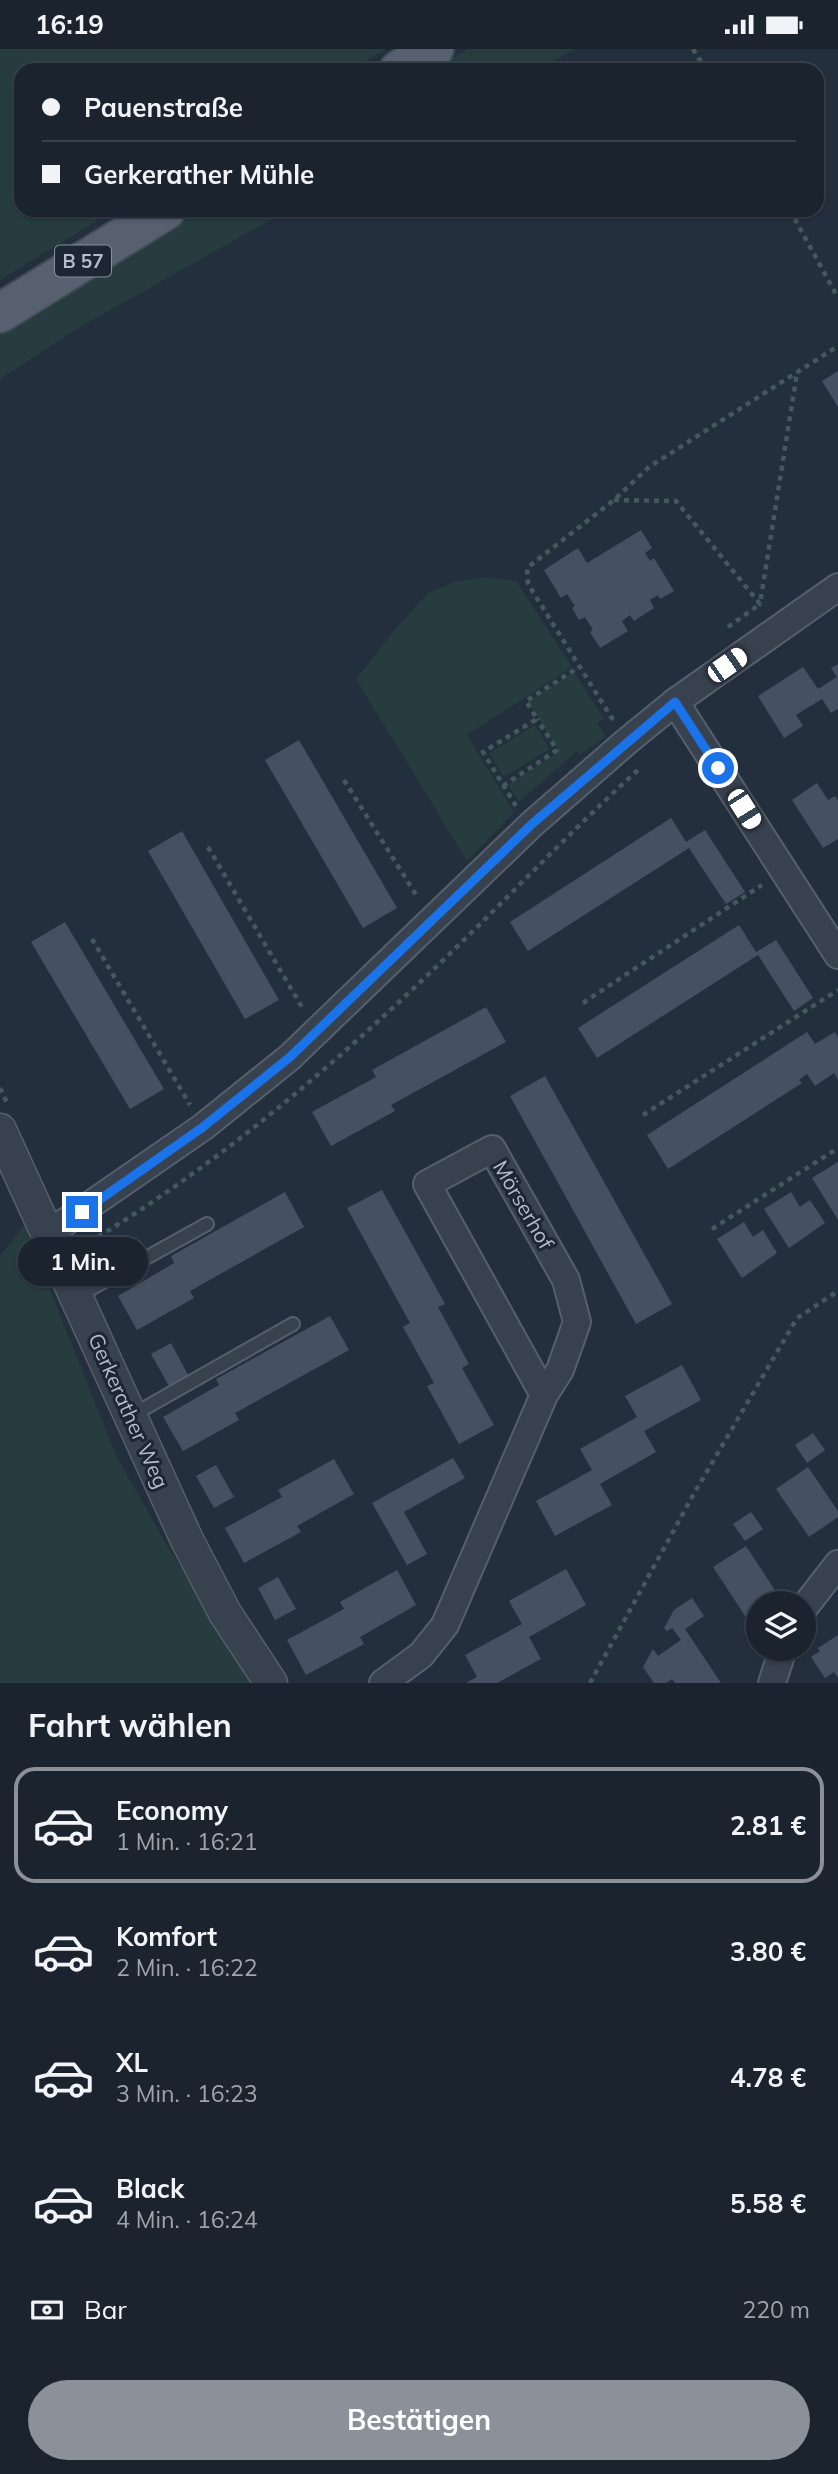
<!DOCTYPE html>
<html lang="de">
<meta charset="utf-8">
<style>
body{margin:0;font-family:Mulish,sans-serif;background:#282f3a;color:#f1f3f6;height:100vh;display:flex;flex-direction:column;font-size:26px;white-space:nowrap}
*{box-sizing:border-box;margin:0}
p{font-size:23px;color:#a0a4aa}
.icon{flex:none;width:38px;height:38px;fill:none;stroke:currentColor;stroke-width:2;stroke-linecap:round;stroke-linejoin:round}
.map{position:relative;height:1634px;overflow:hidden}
.drawer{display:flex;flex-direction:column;background:#1b232e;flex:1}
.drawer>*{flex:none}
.top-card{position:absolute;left:14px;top:14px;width:810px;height:154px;border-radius:21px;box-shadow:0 2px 5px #0004,0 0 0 2px #39404a;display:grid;align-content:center;height:154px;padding:0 28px;background:#1b232e}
.controls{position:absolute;left:746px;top:1542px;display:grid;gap:14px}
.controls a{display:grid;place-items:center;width:70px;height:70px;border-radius:50%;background:#1b232e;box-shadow:0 2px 5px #0004,0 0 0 2px #39404a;font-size:35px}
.end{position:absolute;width:32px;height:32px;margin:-16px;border:9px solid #1a73e8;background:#fff;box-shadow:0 0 0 4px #fff}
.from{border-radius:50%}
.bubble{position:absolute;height:49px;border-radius:24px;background:#1b232e;box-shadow:0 2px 5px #0004,0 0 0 2px #39404a;font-size:23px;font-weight:700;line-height:49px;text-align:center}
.car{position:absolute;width:21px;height:42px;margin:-21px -10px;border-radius:9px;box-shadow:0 0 5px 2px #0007;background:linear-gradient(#fff 24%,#345 0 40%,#fff 0 76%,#345 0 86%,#fff 0)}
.top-card b{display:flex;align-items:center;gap:24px;height:66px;font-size:26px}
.top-card b+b{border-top:2px solid #39404a}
.top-card i{width:18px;height:18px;background:#f1f3f6}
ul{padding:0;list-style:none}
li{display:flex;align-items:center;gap:21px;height:116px;margin:0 14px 10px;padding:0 14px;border:4px solid transparent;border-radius:21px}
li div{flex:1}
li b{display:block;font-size:26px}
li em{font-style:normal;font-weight:700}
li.current{border-color:#8c9099}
li>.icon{width:63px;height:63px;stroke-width:1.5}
h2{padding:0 28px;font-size:32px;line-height:84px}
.pay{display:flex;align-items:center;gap:18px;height:77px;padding:0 28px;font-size:26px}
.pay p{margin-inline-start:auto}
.button{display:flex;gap:14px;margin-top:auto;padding:14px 28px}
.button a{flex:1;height:80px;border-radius:42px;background:#8c9099;color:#fff;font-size:28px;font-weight:700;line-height:80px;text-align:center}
.status{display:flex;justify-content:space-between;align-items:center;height:49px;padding:0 35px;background:#1b232e;direction:ltr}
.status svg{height:19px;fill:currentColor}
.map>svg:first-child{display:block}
.green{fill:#263c3f}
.building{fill:#455162}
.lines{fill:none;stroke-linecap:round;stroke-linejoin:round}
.service-casing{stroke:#565f6c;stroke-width:16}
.minor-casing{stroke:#565f6c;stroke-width:30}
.tertiary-casing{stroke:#565f6c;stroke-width:35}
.primary-casing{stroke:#414a57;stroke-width:42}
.path{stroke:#44595c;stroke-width:4.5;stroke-dasharray:5 5;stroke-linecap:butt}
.service{stroke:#38414e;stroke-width:12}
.minor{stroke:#38414e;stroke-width:26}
.tertiary{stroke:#38414e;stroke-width:32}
.primary{stroke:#56606e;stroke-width:38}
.route{stroke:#1a73e8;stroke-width:9}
.labels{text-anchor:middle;stroke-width:6;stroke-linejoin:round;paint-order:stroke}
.shield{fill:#1d2633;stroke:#878f9c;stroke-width:2}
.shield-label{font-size:19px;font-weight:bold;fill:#b4bcc9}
.street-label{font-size:21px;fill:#b4bcc9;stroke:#1d2633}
</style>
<div class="status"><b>16:19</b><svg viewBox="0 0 49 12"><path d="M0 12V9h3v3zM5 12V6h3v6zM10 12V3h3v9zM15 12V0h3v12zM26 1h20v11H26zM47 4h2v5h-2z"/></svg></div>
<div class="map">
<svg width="838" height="1634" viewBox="0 0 838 1634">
<rect width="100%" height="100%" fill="#242f3e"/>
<g class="green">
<path d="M0 0H386L350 21H21V161H115L0 231Z"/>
<path d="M468 0H575L537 21H433Z"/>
<path d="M200 161H288L75 281 0 330V284Z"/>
<path d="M485 528 516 532 572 618 467 686 514 763 467 812 356 630 391 585 428 544 455 533Z"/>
<path d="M574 623 604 670 597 674 606 687 580 706 577 702 519 753 508 736 559 702 528 652Z"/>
<path d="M535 676 550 700 504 728 489 704Z"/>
<path d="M24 1176 117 1408 168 1498 219 1579 258 1634H0V1207Z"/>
</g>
<g class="building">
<path d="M838 322V358L822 332Z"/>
<path d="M641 481 652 499 645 504 650 512 654 509 674 542 660 550 658 546 650 551 654 559 634 572 630 566 622 572 628 582 600 599 590 583 593 581 585 568 579 571 572 559 575 557 567 545 561 549 544 521 578 499 587 514Z"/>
<path d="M838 615V660L831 664 822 650 796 666 803 677 784 689 758 647 803 618 818 640 837 628 831 619Z"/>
<path d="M299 691 397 859 363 879 265 711Z"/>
<path d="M817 734 828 751 835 747 838 751V790L823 799 792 751Z"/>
<path d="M671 769 686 793 705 781 745 843 726 855 689 799 528 902 510 873Z"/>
<path d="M182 782 279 951 245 970 148 802Z"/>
<path d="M65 873 164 1040 130 1060 31 893Z"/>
<path d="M739 876 756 903 776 891 813 949 794 962 758 906 597 1009 578 979Z"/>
<path d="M486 958 506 993 391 1056 395 1062 331 1097 312 1063 376 1028 372 1021Z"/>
<path d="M807 983 815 995 835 983 838 988V1031L834 1024 815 1037 807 1025 799 1031 802 1034 668 1120 647 1086Z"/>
<path d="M545 1027 672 1255 636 1275 510 1047Z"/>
<path d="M838 1113V1171L812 1129Z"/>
<path d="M382 1141 445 1255 438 1258 469 1315 462 1319 494 1376 459 1395 427 1337 434 1334 403 1278 410 1274 347 1159Z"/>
<path d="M285 1143 304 1178 190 1242 194 1249 137 1281 118 1247 174 1214 171 1207Z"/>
<path d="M791 1143 800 1158 810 1151 825 1174 789 1199 764 1160Z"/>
<path d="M744 1173 753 1188 763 1181 777 1204 742 1229 717 1190Z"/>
<path d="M330 1267 349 1301 235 1364 239 1371 183 1402 163 1368 219 1336 216 1330Z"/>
<path d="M171 1294 188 1326 169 1337 151 1305Z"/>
<path d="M682 1316 701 1351 644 1382 656 1403 600 1435 612 1456 555 1487 536 1452 592 1421 580 1400 637 1368 625 1347Z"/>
<path d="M813 1384 825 1401 807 1414 795 1396Z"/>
<path d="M453 1409 465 1429 404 1463 427 1505 407 1516 372 1454Z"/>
<path d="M334 1410 354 1445 297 1477 301 1483 244 1514 225 1479 282 1448 278 1441Z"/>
<path d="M216 1416 234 1448 214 1459 196 1427Z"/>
<path d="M808 1418 838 1462V1468L809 1488 776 1440Z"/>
<path d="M751 1463 763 1480 745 1492 733 1475Z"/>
<path d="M746 1497 778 1546 765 1554H758V1559L745 1567 713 1518Z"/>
<path d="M566 1520 586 1556 529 1588 541 1610 497 1634H466L477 1628 465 1606 522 1575 509 1552Z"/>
<path d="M397 1521 416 1556 360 1588 364 1595 306 1626 287 1591 344 1560 340 1553Z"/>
<path d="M278 1528 296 1560 275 1571 258 1539Z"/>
<path d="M692 1549 704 1567 685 1580 721 1634H675L672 1630 666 1634H654L643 1618 653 1600 658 1607 681 1591 672 1579 667 1582 664 1579 674 1561Z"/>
<path d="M838 1586V1629L834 1623 825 1629 811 1608 820 1602 818 1599Z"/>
</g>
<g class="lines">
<defs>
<g id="service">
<path d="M76 1248 207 1175"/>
<path d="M131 1367 293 1275"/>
</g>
<g id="minor">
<path d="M675 653 838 906"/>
<path d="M48 1185 203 1078 290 1008 532 775 626 693 675 653 838 538"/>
<path d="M803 1560 838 1515"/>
<path d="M383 1634 421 1606 445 1576 544 1346 560 1321 577 1273 566 1231 492 1100 427 1135 544 1346"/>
<path d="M772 1634 783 1600"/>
</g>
<path id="tertiary" d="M0 1081 187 1491 225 1564 271 1634"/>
<g id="primary">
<path d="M399 21 434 0"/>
<path d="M0 264 166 161"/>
</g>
</defs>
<use href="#service" class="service-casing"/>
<use href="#minor" class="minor-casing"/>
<use href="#tertiary" class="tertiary-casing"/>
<use href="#primary" class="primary-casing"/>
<g class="path">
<path d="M693 0 706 21"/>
<path d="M790 161 838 249"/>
<path d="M614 451 676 452 760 555 797 324"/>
<path d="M728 578 760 555"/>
<path d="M613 671 528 535 527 519 614 451 649 418 838 297"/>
<path d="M344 731 418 849"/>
<path d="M503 737 557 701 537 670"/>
<path d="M516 757 483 703 537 670 526 652 579 618"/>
<path d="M208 798 303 960"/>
<path d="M92 890 190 1056"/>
<path d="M583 954 762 836"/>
<path d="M0 1039 7 1054"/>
<path d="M643 1066 838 941"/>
<path d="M712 1180 838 1099"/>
<path d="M81 1198C203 1126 312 1035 415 938 491 867 562 790 639 720"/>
<path d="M590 1634 692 1448 797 1269 838 1242"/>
</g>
<use href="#service" class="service"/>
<use href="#minor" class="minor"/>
<use href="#tertiary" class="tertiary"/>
<use href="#primary" class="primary"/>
</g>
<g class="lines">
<path class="route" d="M82 1163 203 1078 290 1008 532 775 675 653 718 719"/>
</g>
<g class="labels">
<rect class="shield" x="55" y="196.5" width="56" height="31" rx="5"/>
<g class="shield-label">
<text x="83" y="219">B 57</text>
</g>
<g class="street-label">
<text transform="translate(523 1156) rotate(60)" y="7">Mörserhof</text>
<text transform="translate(128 1362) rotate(66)" y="7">Gerkerather Weg</text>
</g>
</g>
</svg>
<div class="controls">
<a><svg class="icon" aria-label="layers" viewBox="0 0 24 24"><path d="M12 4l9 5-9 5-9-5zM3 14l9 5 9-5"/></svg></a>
</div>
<i class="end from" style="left:718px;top:719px"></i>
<i class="end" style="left:82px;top:1163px"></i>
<div class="bubble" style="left:18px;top:1188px;width:130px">1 Min.</div>
<i class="car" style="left:727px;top:616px;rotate:55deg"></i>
<i class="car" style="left:744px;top:760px;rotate:148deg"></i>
<div class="top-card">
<b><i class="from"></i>Pauenstraße</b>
<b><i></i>Gerkerather Mühle</b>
</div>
</div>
<section class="drawer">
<h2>Fahrt wählen</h2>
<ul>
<li class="current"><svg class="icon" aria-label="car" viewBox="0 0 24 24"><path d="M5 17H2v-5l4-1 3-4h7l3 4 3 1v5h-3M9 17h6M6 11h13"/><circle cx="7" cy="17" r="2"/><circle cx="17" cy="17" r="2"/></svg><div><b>Economy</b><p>1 Min. · 16:21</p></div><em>2.81 €</em></li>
<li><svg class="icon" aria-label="car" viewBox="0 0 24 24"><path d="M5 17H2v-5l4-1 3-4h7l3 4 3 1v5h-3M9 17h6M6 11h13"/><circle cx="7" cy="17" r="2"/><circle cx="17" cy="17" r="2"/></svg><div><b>Komfort</b><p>2 Min. · 16:22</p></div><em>3.80 €</em></li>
<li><svg class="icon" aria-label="car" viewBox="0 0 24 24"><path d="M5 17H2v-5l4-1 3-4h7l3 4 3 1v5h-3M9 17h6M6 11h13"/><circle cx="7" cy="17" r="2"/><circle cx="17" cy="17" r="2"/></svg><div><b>XL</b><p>3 Min. · 16:23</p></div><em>4.78 €</em></li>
<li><svg class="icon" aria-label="car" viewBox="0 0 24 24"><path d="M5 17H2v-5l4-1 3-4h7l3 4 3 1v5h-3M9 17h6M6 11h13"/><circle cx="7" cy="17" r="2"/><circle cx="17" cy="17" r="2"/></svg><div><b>Black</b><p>4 Min. · 16:24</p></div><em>5.58 €</em></li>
</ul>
<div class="pay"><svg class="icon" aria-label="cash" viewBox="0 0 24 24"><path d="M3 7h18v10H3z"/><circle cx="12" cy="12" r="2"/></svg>Bar<p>220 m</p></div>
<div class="button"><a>Bestätigen</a></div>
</section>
